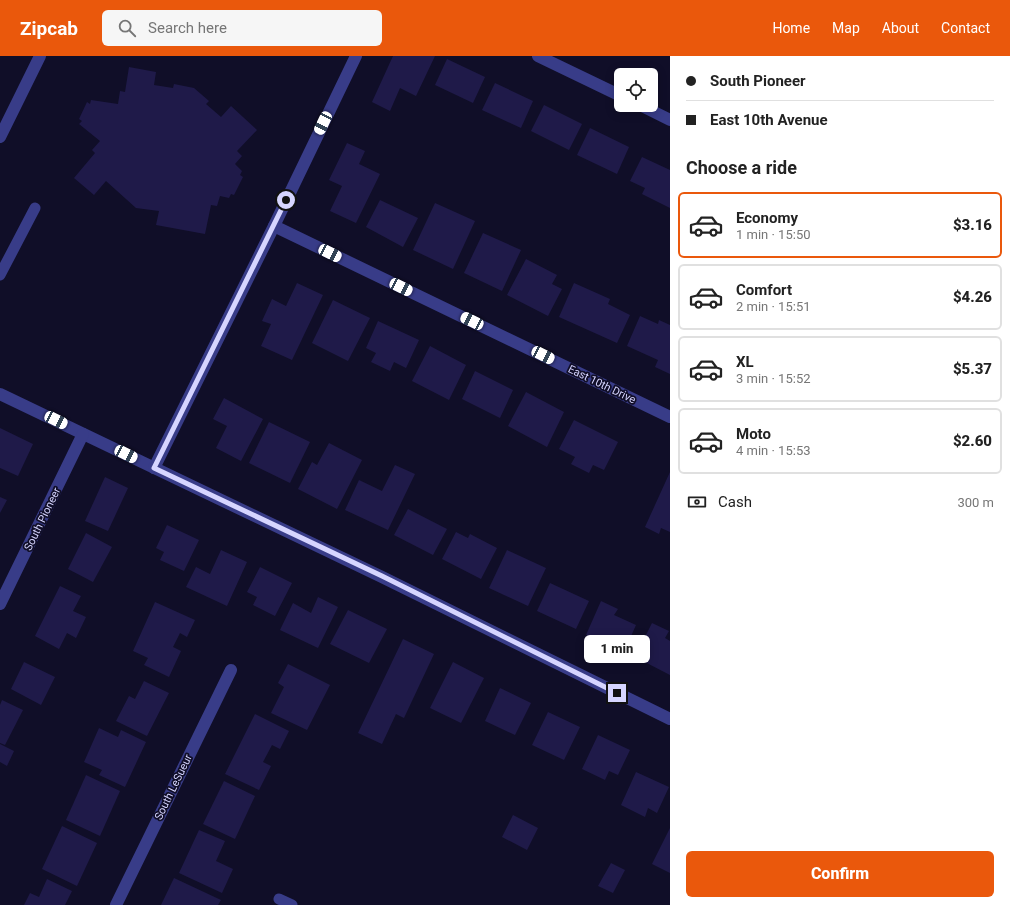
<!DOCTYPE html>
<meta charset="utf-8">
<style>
body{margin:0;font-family:Roboto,sans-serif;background:#f6f6f6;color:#222;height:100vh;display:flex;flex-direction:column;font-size:15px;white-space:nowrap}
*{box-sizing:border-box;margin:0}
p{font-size:13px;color:#767676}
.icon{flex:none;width:22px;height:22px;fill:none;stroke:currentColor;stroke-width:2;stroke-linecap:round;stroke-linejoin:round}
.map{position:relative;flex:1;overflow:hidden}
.panel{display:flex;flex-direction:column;background:#fff;width:340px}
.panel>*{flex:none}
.top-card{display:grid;align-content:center;height:88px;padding:0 16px;background:#fff}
.buttons{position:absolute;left:614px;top:12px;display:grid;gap:8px}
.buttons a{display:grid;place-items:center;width:44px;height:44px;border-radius:6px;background:#fff;box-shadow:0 2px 10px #0003;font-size:20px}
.end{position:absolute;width:18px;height:18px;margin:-9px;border:5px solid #d6d5ff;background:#111;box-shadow:0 0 0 2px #111}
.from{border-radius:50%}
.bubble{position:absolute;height:28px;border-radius:6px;background:#fff;box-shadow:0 2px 10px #0003;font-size:13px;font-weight:800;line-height:28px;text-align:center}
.car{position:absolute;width:12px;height:24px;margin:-12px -6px;border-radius:5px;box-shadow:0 0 3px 1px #0007;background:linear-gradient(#fff 24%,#345 0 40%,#fff 0 76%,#345 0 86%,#fff 0)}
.top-card b{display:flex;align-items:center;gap:14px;height:38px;font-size:15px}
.top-card b+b{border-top:1px solid #e0e0e0}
.top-card i{width:10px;height:10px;background:#222}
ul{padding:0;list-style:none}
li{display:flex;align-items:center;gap:12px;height:66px;margin:0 8px 6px;padding:0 8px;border:2px solid #e0e0e0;border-radius:6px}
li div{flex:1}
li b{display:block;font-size:15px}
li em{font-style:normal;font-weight:800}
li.selected{border-color:#ea580c}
li>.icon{width:36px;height:36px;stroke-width:1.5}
h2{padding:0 16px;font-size:18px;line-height:48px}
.pay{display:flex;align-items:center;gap:10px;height:44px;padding:0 16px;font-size:15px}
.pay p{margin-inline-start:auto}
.action{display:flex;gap:8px;margin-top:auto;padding:8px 16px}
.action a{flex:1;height:46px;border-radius:6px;background:#ea580c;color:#fff;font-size:16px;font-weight:800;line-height:46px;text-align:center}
header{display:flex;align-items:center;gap:24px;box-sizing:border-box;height:56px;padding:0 20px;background:#ea580c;color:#fff}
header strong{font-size:19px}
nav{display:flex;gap:22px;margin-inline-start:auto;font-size:14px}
.search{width:280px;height:36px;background:#f6f6f6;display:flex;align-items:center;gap:10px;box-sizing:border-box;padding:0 14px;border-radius:6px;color:#767676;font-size:15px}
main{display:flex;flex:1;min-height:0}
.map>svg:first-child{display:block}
.building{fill:#1f1a49}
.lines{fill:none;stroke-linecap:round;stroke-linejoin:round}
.lane{stroke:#383c88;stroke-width:11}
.street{stroke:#383c88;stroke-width:12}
.route{stroke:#d6d5ff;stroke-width:5}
.labels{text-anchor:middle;stroke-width:3.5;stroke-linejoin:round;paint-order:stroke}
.street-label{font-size:11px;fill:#d6d5ff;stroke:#100e28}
</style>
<header>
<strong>Zipcab</strong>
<div class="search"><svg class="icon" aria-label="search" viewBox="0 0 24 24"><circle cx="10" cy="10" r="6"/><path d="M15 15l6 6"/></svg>Search here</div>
<nav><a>Home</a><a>Map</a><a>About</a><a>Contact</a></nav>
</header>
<main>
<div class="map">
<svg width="670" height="849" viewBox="0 0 670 849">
<rect width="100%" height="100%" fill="#100e28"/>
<g class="building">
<path d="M393 0H435L416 40 400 32 390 55 372 46Z"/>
<path d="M447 3 485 21 473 47 435 29Z"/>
<path d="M129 11 156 16 154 29 173 32 174 28 194 32 209 45 206 48 221 61 231 50 257 74 237 95 242 100 235 108 242 115 240 119 243 121 234 139 231 138 229 142 220 140 217 150 211 149 205 178 156 169 159 155 136 152 106 125 94 139 74 122 95 97 92 94 100 85 79 68 82 65 79 63 87 46 90 48 91 44 118 48 120 35 125 36Z"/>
<path d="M495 27 533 45 521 72 482 54Z"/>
<path d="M544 49 582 68 569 94 531 75Z"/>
<path d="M590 72 629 91 617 118 577 99Z"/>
<path d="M347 87 365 95 359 108 380 118 356 167 330 155 342 130 329 124Z"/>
<path d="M642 101 670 114V152L642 138 645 132 630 125Z"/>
<path d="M380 144 418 162 403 191 366 171Z"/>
<path d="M435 147 475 165 453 213 413 194Z"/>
<path d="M483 177 521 194 502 235 464 217Z"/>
<path d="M526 203 557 219 552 228 562 233 548 260 507 239Z"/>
<path d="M297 227 323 239 292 304 261 290 271 268 262 265 272 243 286 250Z"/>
<path d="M574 227 610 243 608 248 630 259 617 287 559 261Z"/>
<path d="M333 244 370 262 348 305 312 287Z"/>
<path d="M640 260 658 268 659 264 670 269V318L655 311 658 304 627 290Z"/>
<path d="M378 265 419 284 406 312 394 306 390 315 371 306 376 297 366 292Z"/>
<path d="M430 290 466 309 449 344 412 325Z"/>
<path d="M475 315 513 334 500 362 462 343Z"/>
<path d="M526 336 564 356 547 391 508 370Z"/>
<path d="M224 342 263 363 241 405 216 392 227 370 213 363Z"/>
<path d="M574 364 618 386 604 414 593 409 589 417 571 408 575 401 559 393Z"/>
<path d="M269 366 310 386 290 427 249 407Z"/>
<path d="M0 372 33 388 18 420 0 412Z"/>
<path d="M329 387 362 404 337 453 298 433 312 406 317 409Z"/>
<path d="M395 409 415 418 388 474 345 454 359 424 382 435Z"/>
<path d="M670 416V476L661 472 659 478 645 471Z"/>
<path d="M105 421 128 432 108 475 85 465Z"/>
<path d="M0 441 7 444 0 457Z"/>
<path d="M408 453 447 473 433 499 394 479Z"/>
<path d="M167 469 199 484 184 515 160 504 164 496 156 492Z"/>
<path d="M456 476 468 482 470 478 497 492 481 523 442 503Z"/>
<path d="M86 477 112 491 93 526 68 513Z"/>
<path d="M221 494 247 506 227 550 186 531 196 511 210 518Z"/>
<path d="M507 494 546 512 528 550 489 532Z"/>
<path d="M260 511 292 527 275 560 253 549 257 541 247 536Z"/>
<path d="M550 527 589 545 576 573 537 555Z"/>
<path d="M60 530 81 540 73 555 86 561 76 582 67 577 59 593 35 580Z"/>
<path d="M318 541 338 551 318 592 280 574 293 547 311 557Z"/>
<path d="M601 545 618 553 614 559 636 569 624 596 586 579Z"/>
<path d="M155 546 195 564 187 581 180 577 173 591 181 595 169 621 144 609 148 602 133 595Z"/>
<path d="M348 554 387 573 369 607 330 588Z"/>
<path d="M652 567 669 575 665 582 670 585V619L635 601Z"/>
<path d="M403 583 434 598 404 662 396 658 382 688 358 677Z"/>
<path d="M24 606 55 621 41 649 11 633Z"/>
<path d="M453 606 484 622 461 667 430 652Z"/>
<path d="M288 608 330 629 307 674 271 657 284 631 278 627Z"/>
<path d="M144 625 169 637 147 680 116 665 129 640 135 643Z"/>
<path d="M500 632 531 647 515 679 485 665Z"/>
<path d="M2 644 23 654 5 689 0 687V649Z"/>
<path d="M548 656 580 671 564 704 532 689Z"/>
<path d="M255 658 289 675 280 693 272 689 263 706 271 710 259 734 225 718Z"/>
<path d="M99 672 118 681 121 674 146 686 125 731 99 719 102 714 84 706Z"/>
<path d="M598 679 630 694 618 719 609 715 605 724 582 713Z"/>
<path d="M0 688 14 695 7 710 0 706Z"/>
<path d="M636 716 669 731 657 757 648 752 645 761 621 749Z"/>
<path d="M86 719 120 735 100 780 66 764Z"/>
<path d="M224 725 255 740 235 783 203 768Z"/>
<path d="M513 759 538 772 527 794 502 781Z"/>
<path d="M62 770 97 787 77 830 42 813Z"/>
<path d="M670 772V817L652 808Z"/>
<path d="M199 774 225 785 216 805 233 813 222 837 179 817Z"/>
<path d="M611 807 625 814 613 837 598 830Z"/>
<path d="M174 822 221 844 218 849H161Z"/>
<path d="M47 823 72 835 65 849H24L30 837 39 841Z"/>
</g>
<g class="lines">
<g class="lane">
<path d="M0 219 35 152"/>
<path d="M279 843 292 849"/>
</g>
<g class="street">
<path d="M538 0 621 40"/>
<path d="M640 49 670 64"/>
<path d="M0 81 40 0"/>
<path d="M274 170 670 361"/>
<path d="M0 338 382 521 670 663"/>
<path d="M154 412 274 170 356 0"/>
<path d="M0 548 83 378"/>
<path d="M116 849 231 614"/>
</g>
</g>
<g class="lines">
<path class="route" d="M286 144 154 412 382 520 617 637"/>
</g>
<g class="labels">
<g class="street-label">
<text transform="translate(602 328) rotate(26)" y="4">East 10th Drive</text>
<text transform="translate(42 463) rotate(-64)" y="4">South Pioneer</text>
<text transform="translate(173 731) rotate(-64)" y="4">South LeSueur</text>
</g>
</g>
</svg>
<div class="buttons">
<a><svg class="icon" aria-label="locate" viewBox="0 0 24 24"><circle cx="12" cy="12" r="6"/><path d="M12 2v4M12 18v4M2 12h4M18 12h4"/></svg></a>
</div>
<i class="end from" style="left:286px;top:144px"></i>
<i class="end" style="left:617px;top:637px"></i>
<div class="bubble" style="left:584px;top:579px;width:66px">1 min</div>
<i class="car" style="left:323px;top:67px;rotate:206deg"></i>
<i class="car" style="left:330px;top:197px;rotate:116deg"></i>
<i class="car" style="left:401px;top:231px;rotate:116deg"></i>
<i class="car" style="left:472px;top:265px;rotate:296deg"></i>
<i class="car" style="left:543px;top:299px;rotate:116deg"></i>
<i class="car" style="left:56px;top:364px;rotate:116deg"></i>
<i class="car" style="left:126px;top:398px;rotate:116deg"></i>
</div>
<section class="panel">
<div class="top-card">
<b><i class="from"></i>South Pioneer</b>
<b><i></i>East 10th Avenue</b>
</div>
<h2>Choose a ride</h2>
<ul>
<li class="selected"><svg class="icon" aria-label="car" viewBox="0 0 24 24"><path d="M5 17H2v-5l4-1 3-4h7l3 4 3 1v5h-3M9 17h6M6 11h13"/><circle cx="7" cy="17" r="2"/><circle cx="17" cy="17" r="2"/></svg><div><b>Economy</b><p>1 min · 15:50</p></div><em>$3.16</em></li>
<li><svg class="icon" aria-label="car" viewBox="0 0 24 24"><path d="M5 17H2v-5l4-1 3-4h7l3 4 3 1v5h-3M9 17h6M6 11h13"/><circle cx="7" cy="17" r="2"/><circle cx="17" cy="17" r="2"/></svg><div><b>Comfort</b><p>2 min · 15:51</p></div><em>$4.26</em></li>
<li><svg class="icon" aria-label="car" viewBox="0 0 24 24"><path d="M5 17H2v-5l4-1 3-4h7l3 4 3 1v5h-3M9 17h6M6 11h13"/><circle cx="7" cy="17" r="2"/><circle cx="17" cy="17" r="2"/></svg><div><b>XL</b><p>3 min · 15:52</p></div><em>$5.37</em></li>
<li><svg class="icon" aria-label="car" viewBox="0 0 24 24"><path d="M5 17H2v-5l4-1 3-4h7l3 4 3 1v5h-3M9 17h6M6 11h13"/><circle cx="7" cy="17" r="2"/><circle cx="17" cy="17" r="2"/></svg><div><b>Moto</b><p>4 min · 15:53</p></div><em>$2.60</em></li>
</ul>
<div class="pay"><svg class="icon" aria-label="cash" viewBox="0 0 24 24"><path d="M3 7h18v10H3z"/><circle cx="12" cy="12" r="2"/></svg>Cash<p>300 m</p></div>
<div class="action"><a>Confirm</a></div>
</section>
</main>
